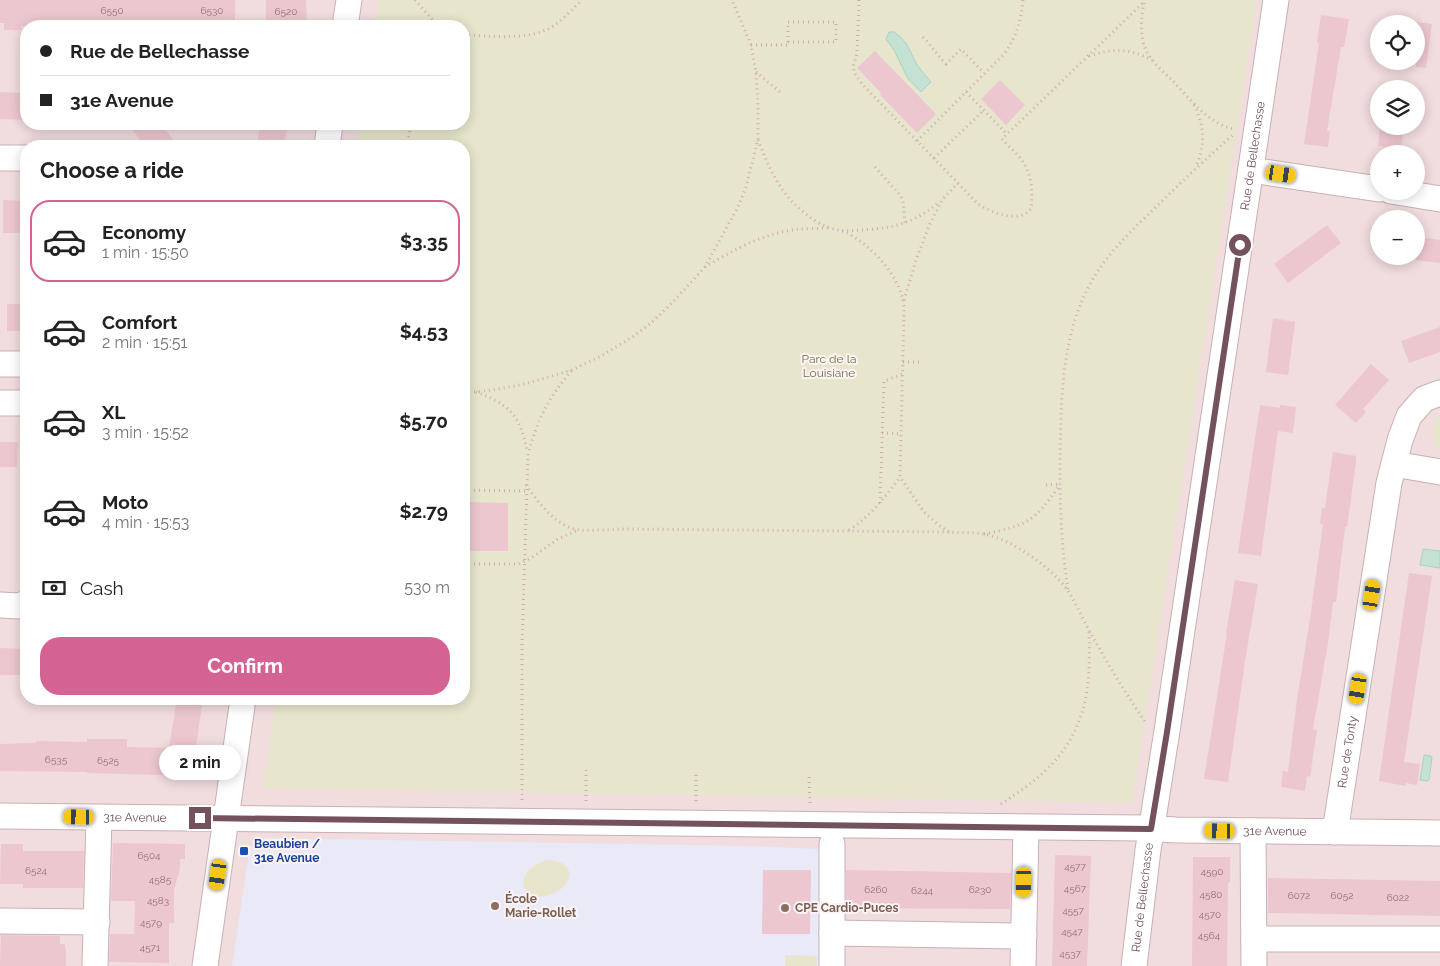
<!DOCTYPE html>
<meta charset="utf-8">
<style>
body{margin:0;font-family:Raleway,sans-serif;background:#f6f6f6;color:#222;height:100vh;display:flex;flex-direction:column;font-size:19px;white-space:nowrap}
*{box-sizing:border-box;margin:0}
p{font-size:16px;color:#767676}
.icon{flex:none;width:28px;height:28px;fill:none;stroke:currentColor;stroke-width:2;stroke-linecap:round;stroke-linejoin:round}
.map{position:relative;flex:1;overflow:hidden}
.sheet{position:absolute;left:20px;top:140px;width:450px;height:565px;display:flex;flex-direction:column;background:#fff;border-radius:20px;box-shadow:0 2px 12px #0003}
.sheet>*{flex:none}
.banner{position:absolute;left:20px;top:20px;width:450px;height:110px;border-radius:20px;box-shadow:0 2px 12px #0003;display:grid;align-content:center;height:110px;padding:0 20px;background:#fff}
.tools{position:absolute;left:1370px;top:15px;display:grid;gap:10px}
.tools a{display:grid;place-items:center;width:55px;height:55px;border-radius:50%;background:#fff;box-shadow:0 2px 12px #0003;font-size:25px}
.end{position:absolute;width:22px;height:22px;margin:-11px;border:6px solid #73525b;background:#fff;box-shadow:0 0 0 2px #fff}
.from{border-radius:50%}
.bubble{position:absolute;height:35px;border-radius:18px;background:#fff;box-shadow:0 2px 12px #0003;font-size:16px;font-weight:700;line-height:35px;text-align:center}
.car{position:absolute;width:15px;height:30px;margin:-15px -8px;border-radius:6px;box-shadow:0 0 4px 1px #0007;background:linear-gradient(#f5c518 24%,#345 0 40%,#f5c518 0 76%,#345 0 86%,#f5c518 0)}
.banner b{display:flex;align-items:center;gap:18px;height:48px;font-size:19px}
.banner b+b{border-top:1px solid #e0e0e0}
.banner i{width:12px;height:12px;background:#222}
ul{padding:0;list-style:none}
li{display:flex;align-items:center;gap:15px;height:82px;margin:0 10px 8px;padding:0 10px;border:2px solid transparent;border-radius:20px}
li div{flex:1}
li b{display:block;font-size:19px}
li em{font-style:normal;font-weight:700}
li.current{border-color:#d46292}
li>.icon{width:45px;height:45px;stroke-width:1.5}
h2{padding:0 20px;font-size:22px;line-height:60px}
.pay{display:flex;align-items:center;gap:12px;height:55px;padding:0 20px;font-size:19px}
.pay p{margin-inline-start:auto}
.cta{display:flex;gap:10px;margin-top:auto;padding:10px 20px}
.cta a{flex:1;height:58px;border-radius:20px;background:#d46292;color:#fff;font-size:20px;font-weight:700;line-height:58px;text-align:center}
.map>svg:first-child{display:block}
.residential{fill:#f1dcde;fill-rule:evenodd}
.education{fill:#e9e9f7}
.green{fill:#e7e6cc}
.water{fill:#c3e2d3;stroke:#aad3bf}
.building{fill:#edc7d0}
.lines{fill:none;stroke-linecap:round;stroke-linejoin:round}
.minor-casing{stroke:#c9b0b5;stroke-width:27}
.path{stroke:#d2aab4;stroke-width:3;stroke-dasharray:1 4;stroke-linecap:butt}
.minor{stroke:#fff;stroke-width:25}
.route{stroke:#73525b;stroke-width:6}
.transit-dot{fill:#1a4fb4;stroke:#fdf3f3;stroke-width:2}
.education-dot{fill:#8d6e63;stroke:#fdf3f3;stroke-width:2}
.labels{text-anchor:middle;stroke-width:4;stroke-linejoin:round;paint-order:stroke}
.number-label{font-size:10px;fill:#926f78}
.street-label{font-size:12px;fill:#73525b;stroke:#fdf3f3}
.park-label{font-size:12px;fill:#6f7247;stroke:#fdf3f3}
.transit-label{font-size:12px;font-weight:bold;fill:#164399;stroke:#fdf3f3;text-anchor:start}
.education-label{font-size:12px;font-weight:bold;fill:#785e54;stroke:#fdf3f3;text-anchor:start}
</style>
<div class="map">
<svg width="1440" height="966" viewBox="0 0 1440 966">
<rect width="100%" height="100%" fill="#fbeced"/>
<path class="residential" d="M0 0H1440V966H0ZM1379 24H1416V61H1379ZM26 26H464V124H26ZM1379 89H1416V126H1379ZM26 146H464V699H26ZM1379 154H1416V191H1379ZM1379 219H1416V256H1379Z"/>
<path class="education" d="M259 838 750 846 821 849 819 966H232L250 846H257Z"/>
<g class="green">
<path d="M379 0H1257L1132 803 263 788 276 699H464V146H357L360 124H464V26H375Z"/>
<path d="M1440 415V452C1431 440 1429 427 1440 415Z"/>
<path d="M547 860C558 860 574 865 568 880 566 886 560 890 554 893 527 908 504 874 547 860Z"/>
<path d="M785 955 817 956V966H785Z"/>
</g>
<g class="water">
<path d="M889 32H894C910 43 909 52 918 66 922 72 927 77 931 82L921 92 908 79 894 50 886 39Z"/>
<path d="M1423 549 1440 551V568L1420 565Z"/>
<path d="M1424 755 1431 756 1432 757 1429 780 1427 781 1420 780Z"/>
</g>
<g class="building">
<path d="M0 0H235V25H224V26H195V25L114 24V26H21V30H4V23H0Z"/>
<path d="M266 0H306L307 26H266Z"/>
<path d="M1321 15 1349 19 1344 47H1341L1327 131H1330L1328 147 1304 144 1319 43H1317Z"/>
<path d="M1416 22 1432 24 1426 68 1416 67Z"/>
<path d="M875 51 936 114 917 133 880 95 881 93 857 68Z"/>
<path d="M1000 80 1025 105 1006 125 981 99Z"/>
<path d="M0 92 26 93 25 120 0 119Z"/>
<path d="M128 124H161L178 146H145Z"/>
<path d="M260 124H288L284 146H257Z"/>
<path d="M1380 126 1404 127 1401 149 1378 146Z"/>
<path d="M3 200 26 201V233H3Z"/>
<path d="M1327 225 1341 243 1288 283 1274 264Z"/>
<path d="M1419 237 1440 240V263L1416 260Z"/>
<rect x="7" y="304" width="19" height="27"/>
<path d="M1273 318 1295 322 1288 375 1266 372Z"/>
<path d="M1440 327V352L1409 363 1401 341Z"/>
<path d="M1371 364 1389 380 1363 409 1366 412 1356 423 1335 405Z"/>
<path d="M1260 405 1280 408V405L1296 407 1293 433 1278 431 1261 556 1238 553Z"/>
<path d="M0 442H18L17 467H0Z"/>
<path d="M1333 452 1356 456V462L1347 527H1345L1336 602H1333L1328 643 1313 729 1317 730 1310 777 1307 776 1305 791 1281 787 1283 771 1288 772 1297 700 1311 612 1323 524H1320L1322 508H1325Z"/>
<path d="M466 502 508 503V551H466Z"/>
<path d="M1409 573 1432 576 1404 762 1420 764 1417 785 1406 783V786L1379 781Z"/>
<path d="M1235 580 1258 584 1245 661 1228 782 1204 779 1227 633H1226Z"/>
<path d="M0 648 26 649V675H0Z"/>
<path d="M177 699H203L195 753V776L87 773V772L0 771V744L36 743V741L87 742V739H127V747L169 748Z"/>
<path d="M113 843 185 844V859H180V868L174 890V923H169V963L109 962 110 934H134L135 901H111Z"/>
<path d="M1 844H23V851H84L83 888H23V884H0Z"/>
<path d="M1055 855 1091 856 1087 966H1052Z"/>
<path d="M1193 857H1230V882L1228 883 1227 966H1192Z"/>
<path d="M763 870H811L810 934H762Z"/>
<path d="M846 870 1011 873 1010 909 846 908Z"/>
<path d="M1268 878 1440 881V916L1268 913Z"/>
<path d="M1 935 60 936V944H65V948H66V966H0Z"/>
</g>
<g class="lines">
<defs>
<g id="minor">
<path d="M345 26 349 0"/>
<path d="M327 146 330 124"/>
<path d="M0 158H26"/>
<path d="M1251 170 1379 189"/>
<path d="M1391 191 1440 199"/>
<path d="M0 364H26"/>
<path d="M0 403H26"/>
<path d="M1394 464 1440 472"/>
<path d="M0 605 20 606 26 603"/>
<path id="s1" d="M0 816 1141 828 1176 830 1440 833"/>
<path d="M1253 831 1254 966"/>
<path id="s2" d="M1335 832 1389 483 1400 440 1409 416 1424 399 1440 393"/>
<path d="M832 844V966"/>
<path d="M0 921 97 922"/>
<path d="M832 933 1024 936"/>
<path d="M1254 939H1440"/>
<path d="M95 966 99 818"/>
<path d="M205 966 243 699"/>
<path d="M1023 966 1026 828"/>
<path id="s3" d="M1134 966 1148 850 1167 731 1276 0"/>
</g>
</defs>
<use href="#minor" class="minor-casing"/>
<g class="path">
<path d="M415 0 438 26"/>
<path d="M859 0 857 54 853 67 855 74 862 84 977 203C989 212 1021 225 1031 208 1033 194 1032 175 1023 162 1018 154 1009 147 1002 139L1145 1"/>
<path d="M1144 3C1141 16 1140 35 1145 48 1151 61 1162 71 1172 80 1189 98 1209 125 1235 129"/>
<path d="M464 35C488 36 523 40 546 30 560 24 571 10 582 0"/>
<path d="M923 37C932 46 937 55 946 64L961 49 984 73"/>
<path d="M751 45H788V22H836V42H788"/>
<path d="M1089 56C1114 48 1128 48 1152 60"/>
<path d="M756 72 780 92"/>
<path d="M966 92 1007 134"/>
<path d="M1194 105C1204 125 1206 145 1196 166"/>
<path d="M758 140C768 165 778 190 799 208 807 216 820 225 831 228 835 230 839 230 843 231 870 243 903 278 904 309L900 477 924 512 940 526 949 532"/>
<path d="M917 141 1005 53C1017 35 1021 21 1023 0"/>
<path d="M404 146 409 136 411 124"/>
<path d="M934 158 984 110"/>
<path d="M875 167 900 195 903 201 905 223"/>
<path d="M842 231C882 229 908 229 939 202"/>
<path d="M705 267C731 251 763 234 793 230 804 228 817 229 828 228"/>
<path d="M904 300 916 260 930 224 942 200 958 183"/>
<path d="M903 362H919"/>
<path d="M464 391 476 392 493 390 525 384 572 370 601 356 631 338 651 323 670 305 705 267 738 207 746 187 758 139V106L756 72 751 45 732 0"/>
<path d="M476 392C509 404 521 416 527 451"/>
<path d="M882 433 901 434"/>
<path d="M526 485C538 502 557 528 580 530 595 531 612 529 628 529L949 532C960 533 973 532 984 534 1011 539 1053 568 1068 591 1076 603 1081 616 1088 628 1106 661 1125 693 1146 723"/>
<path d="M1046 485 1060 484"/>
<path d="M464 490 526 491"/>
<path d="M880 503 884 381 903 374"/>
<path d="M849 530C871 516 885 497 900 477"/>
<path d="M984 534C1028 525 1034 522 1059 486"/>
<path d="M464 564H519L531 558 558 539 578 530"/>
<path d="M1068 589C1061 547 1060 504 1060 461 1061 397 1061 329 1096 274 1112 249 1133 229 1154 209 1180 183 1207 158 1234 134"/>
<path d="M586 770V801"/>
<path d="M696 775V802"/>
<path d="M809 777 810 804"/>
<path d="M522 800V645L528 454C538 418 548 399 572 370"/>
<path d="M1001 804C1016 794 1031 784 1044 772 1087 732 1091 687 1089 632"/>
</g>
<use href="#minor" class="minor"/>
</g>
<g class="lines">
<path class="route" d="M200 818 1151 829 1167 732 1240 245"/>
</g>
<rect class="transit-dot" x="239" y="846" width="10" height="10" rx="2.5"/>
<g class="education-dot">
<circle cx="495" cy="906" r="5"/>
<circle cx="785" cy="908" r="5"/>
</g>
<g class="labels">
<g class="number-label">
<text x="112" y="14">6550</text>
<text x="212" y="14">6530</text>
<text x="286" y="15">6520</text>
<text x="56" y="763">6535</text>
<text x="108" y="764">6525</text>
<text x="149" y="859">6504</text>
<text x="1075" y="870">4577</text>
<text x="36" y="874">6524</text>
<text x="1212" y="875">4590</text>
<text x="160" y="883">4585</text>
<text x="1075" y="892">4567</text>
<text x="876" y="893">6260</text>
<text x="980" y="893">6230</text>
<text x="922" y="894">6244</text>
<text x="1211" y="898">4580</text>
<text x="1299" y="899">6072</text>
<text x="1342" y="899">6052</text>
<text x="1398" y="901">6022</text>
<text x="158" y="904">4583</text>
<text x="1073" y="914">4557</text>
<text x="1210" y="918">4570</text>
<text x="151" y="926">4579</text>
<text x="1072" y="935">4547</text>
<text x="1209" y="939">4564</text>
<text x="150" y="951">4571</text>
<text x="1070" y="957">4537</text>
</g>
<g class="street-label">
<text dy="4" stroke="none"><textPath href="#s3" startOffset="819">Rue de Bellechasse</textPath></text>
<text dy="4" stroke="none"><textPath href="#s2" startOffset="81">Rue de Tonty</textPath></text>
<text dy="4" stroke="none"><textPath href="#s1" startOffset="135">31e Avenue</textPath></text>
<text dy="4" stroke="none"><textPath href="#s1" startOffset="1275">31e Avenue</textPath></text>
<text dy="4" stroke="none"><textPath href="#s3" startOffset="69">Rue de Bellechasse</textPath></text>
</g>
<g class="park-label">
<text x="829" y="363">Parc de la<tspan x="829" dy="14">Louisiane</tspan></text>
</g>
<g class="transit-label">
<text x="254" y="848">Beaubien /<tspan x="254" dy="14">31e Avenue</tspan></text>
</g>
<g class="education-label">
<text x="505" y="903">École<tspan x="505" dy="14">Marie-Rollet</tspan></text>
<text x="795" y="912">CPE Cardio-Puces</text>
</g>
</g>
</svg>
<div class="tools">
<a><svg class="icon" aria-label="locate" viewBox="0 0 24 24"><circle cx="12" cy="12" r="6"/><path d="M12 2v4M12 18v4M2 12h4M18 12h4"/></svg></a>
<a><svg class="icon" aria-label="layers" viewBox="0 0 24 24"><path d="M12 4l9 5-9 5-9-5zM3 14l9 5 9-5"/></svg></a>
<a>+</a>
<a>−</a>
</div>
<i class="end from" style="left:1240px;top:245px"></i>
<i class="end" style="left:200px;top:818px"></i>
<div class="bubble" style="left:159px;top:745px;width:82px">2 min</div>
<i class="car" style="left:1281px;top:174px;rotate:99deg"></i>
<i class="car" style="left:1372px;top:595px;rotate:9deg"></i>
<i class="car" style="left:1358px;top:689px;rotate:189deg"></i>
<i class="car" style="left:79px;top:817px;rotate:271deg"></i>
<i class="car" style="left:1220px;top:831px;rotate:271deg"></i>
<i class="car" style="left:218px;top:875px;rotate:188deg"></i>
<i class="car" style="left:1024px;top:882px;rotate:181deg"></i>
<div class="banner">
<b><i class="from"></i>Rue de Bellechasse</b>
<b><i></i>31e Avenue</b>
</div>
<section class="sheet">
<h2>Choose a ride</h2>
<ul>
<li class="current"><svg class="icon" aria-label="car" viewBox="0 0 24 24"><path d="M5 17H2v-5l4-1 3-4h7l3 4 3 1v5h-3M9 17h6M6 11h13"/><circle cx="7" cy="17" r="2"/><circle cx="17" cy="17" r="2"/></svg><div><b>Economy</b><p>1 min · 15:50</p></div><em>$3.35</em></li>
<li><svg class="icon" aria-label="car" viewBox="0 0 24 24"><path d="M5 17H2v-5l4-1 3-4h7l3 4 3 1v5h-3M9 17h6M6 11h13"/><circle cx="7" cy="17" r="2"/><circle cx="17" cy="17" r="2"/></svg><div><b>Comfort</b><p>2 min · 15:51</p></div><em>$4.53</em></li>
<li><svg class="icon" aria-label="car" viewBox="0 0 24 24"><path d="M5 17H2v-5l4-1 3-4h7l3 4 3 1v5h-3M9 17h6M6 11h13"/><circle cx="7" cy="17" r="2"/><circle cx="17" cy="17" r="2"/></svg><div><b>XL</b><p>3 min · 15:52</p></div><em>$5.70</em></li>
<li><svg class="icon" aria-label="car" viewBox="0 0 24 24"><path d="M5 17H2v-5l4-1 3-4h7l3 4 3 1v5h-3M9 17h6M6 11h13"/><circle cx="7" cy="17" r="2"/><circle cx="17" cy="17" r="2"/></svg><div><b>Moto</b><p>4 min · 15:53</p></div><em>$2.79</em></li>
</ul>
<div class="pay"><svg class="icon" aria-label="cash" viewBox="0 0 24 24"><path d="M3 7h18v10H3z"/><circle cx="12" cy="12" r="2"/></svg>Cash<p>530 m</p></div>
<div class="cta"><a>Confirm</a></div>
</section>
</div>
